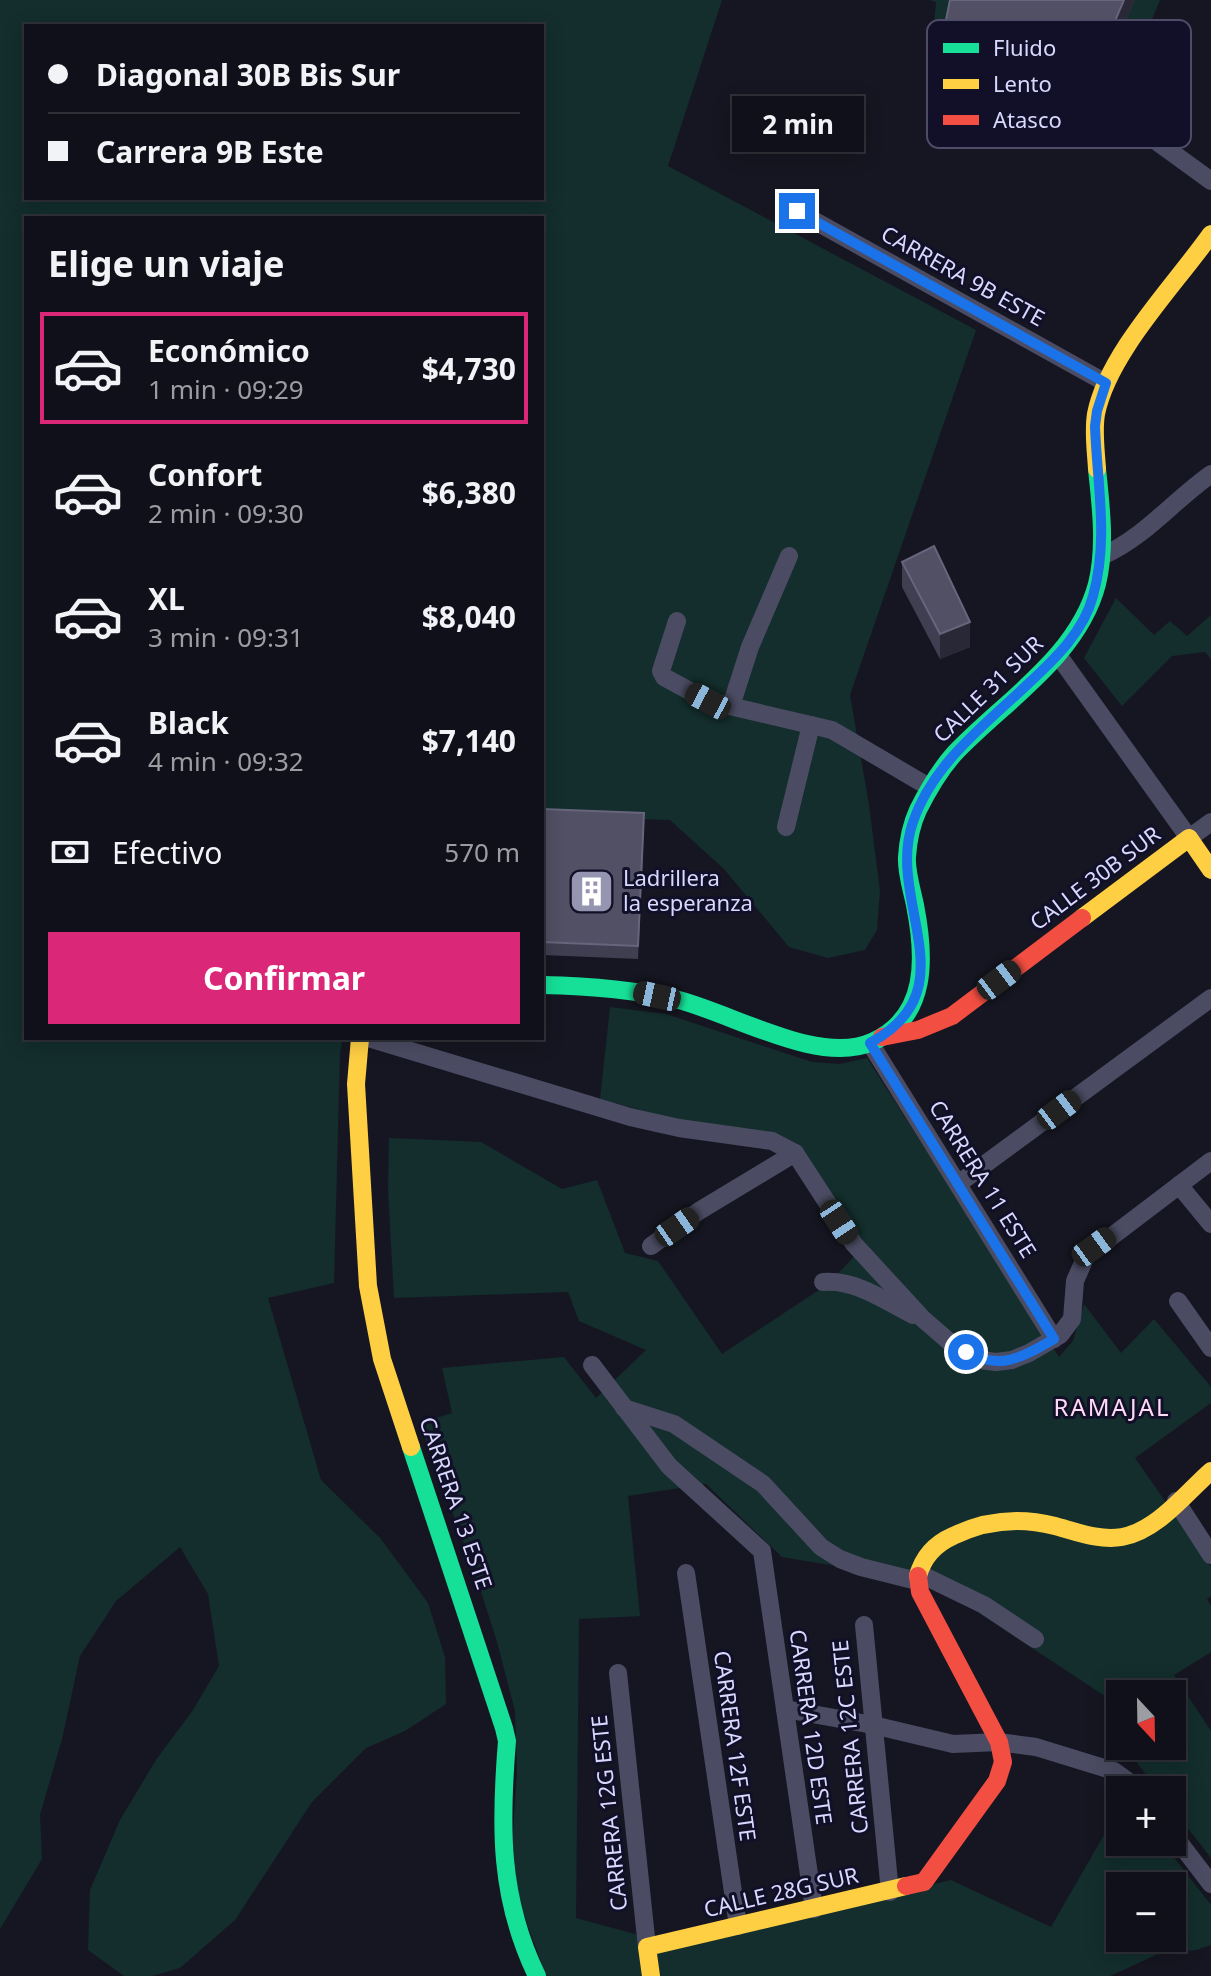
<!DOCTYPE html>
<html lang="es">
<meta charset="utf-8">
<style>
body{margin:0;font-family:"Noto Sans",sans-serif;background:#191923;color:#f1f3f6;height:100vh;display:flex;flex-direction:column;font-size:30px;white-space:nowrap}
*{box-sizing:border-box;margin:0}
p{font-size:26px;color:#9c9da2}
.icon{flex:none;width:44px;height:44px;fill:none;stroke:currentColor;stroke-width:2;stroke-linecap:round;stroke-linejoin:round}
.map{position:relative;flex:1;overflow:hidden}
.side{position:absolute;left:24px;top:216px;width:520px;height:824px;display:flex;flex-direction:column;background:#10101a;border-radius:0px;box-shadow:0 4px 20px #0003,0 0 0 2px #303039}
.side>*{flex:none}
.guide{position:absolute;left:24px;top:24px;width:520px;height:176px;border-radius:0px;box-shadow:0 4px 20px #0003,0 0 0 2px #303039;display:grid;align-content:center;height:176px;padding:0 24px;background:#10101a}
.needle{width:52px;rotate:158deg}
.fabs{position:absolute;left:1106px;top:1680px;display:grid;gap:16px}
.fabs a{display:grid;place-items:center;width:80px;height:80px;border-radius:0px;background:#10101a;box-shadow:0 4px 20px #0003,0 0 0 2px #303039;font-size:40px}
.end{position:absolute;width:36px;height:36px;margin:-18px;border:10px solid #1a73e8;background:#fff;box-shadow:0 0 0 4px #fff}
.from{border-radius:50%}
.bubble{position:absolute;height:56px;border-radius:0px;background:#10101a;box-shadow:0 4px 20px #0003,0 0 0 2px #303039;font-size:26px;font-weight:700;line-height:56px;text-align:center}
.car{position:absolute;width:24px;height:48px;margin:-24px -12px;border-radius:10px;box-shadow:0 0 6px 2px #0007;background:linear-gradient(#222 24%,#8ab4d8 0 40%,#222 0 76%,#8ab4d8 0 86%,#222 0)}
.guide b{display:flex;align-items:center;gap:28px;height:76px;font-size:30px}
.guide b+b{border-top:2px solid #303039}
.guide i{width:20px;height:20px;background:#f1f3f6}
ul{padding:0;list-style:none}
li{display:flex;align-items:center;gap:24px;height:112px;margin:0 16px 12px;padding:0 8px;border:4px solid transparent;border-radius:0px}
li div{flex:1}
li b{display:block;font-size:30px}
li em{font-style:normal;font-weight:700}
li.current{border-color:#db2777}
li>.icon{width:72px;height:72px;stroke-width:1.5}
h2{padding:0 24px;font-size:36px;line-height:96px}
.pay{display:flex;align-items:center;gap:20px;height:88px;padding:0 24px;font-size:30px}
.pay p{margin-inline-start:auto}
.cta{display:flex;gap:16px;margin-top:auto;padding:16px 24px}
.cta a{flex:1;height:92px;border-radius:0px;background:#db2777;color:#fff;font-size:32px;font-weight:700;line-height:92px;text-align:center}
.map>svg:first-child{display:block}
.green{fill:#132e2c;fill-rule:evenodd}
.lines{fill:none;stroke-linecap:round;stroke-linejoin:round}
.street{stroke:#4b4c63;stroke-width:18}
.fast{stroke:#16e098;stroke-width:18}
.slow{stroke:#ffcf43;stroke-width:18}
.jam{stroke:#f24e42;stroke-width:18}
.wall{fill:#403f52}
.shaded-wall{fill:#292837}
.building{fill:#515064;stroke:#66657c;stroke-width:2}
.route{stroke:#1a73e8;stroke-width:10}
.labels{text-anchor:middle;stroke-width:6;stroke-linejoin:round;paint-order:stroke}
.street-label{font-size:22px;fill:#d9d8fe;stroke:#121028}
.poi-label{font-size:22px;fill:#d9d8fe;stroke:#121028;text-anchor:start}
.neighbourhood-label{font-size:24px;letter-spacing:2px;fill:#fedaf5;stroke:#121028}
.key{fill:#121028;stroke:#4e4c68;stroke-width:2}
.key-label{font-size:22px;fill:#d9d8fe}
</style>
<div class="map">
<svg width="1211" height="1976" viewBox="0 0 1211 1976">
<rect width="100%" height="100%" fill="#161622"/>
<g class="green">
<path d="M0 0H722L668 166 976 330 850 695 869 805 880 891 877 930 865 950 828 958 789 947 724 869 670 820 542 816V218H26V1038H343L340 1053 334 1283 268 1298 321 1480 381 1539 428 1603 445 1657 446 1704 405 1731 366 1748 312 1802 235 1920 180 1968 152 1976H124L88 1950 90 1890 120 1820 156 1760 193 1710 219 1666 208 1594 180 1547 116 1601 80 1656 62 1739 40 1815 42 1859 0 1929ZM26 26H542V198H26Z"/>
<path d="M929 0H1160L1133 66 1084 145 929 87 936 2Z"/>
<path d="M1116 598 1154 635 1170 621 1187 636 1211 615V659L1205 652 1172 656 1122 706 1084 658Z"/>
<path d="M610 1007 666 1014 812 1062 839 1064 867 1058 1059 1357 1073 1341 1084 1304 1121 1353 1154 1319 1211 1387V1403L1135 1458 1211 1567V1596L1207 1599 1211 1606V1652L1174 1675 1211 1731V1858L1172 1808V1790H1158L1137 1763 1145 1746H1172V1694H1120V1706L932 1582 782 1557 706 1484 628 1496 640 1616 579 1619 576 1918 679 1946 951 1880 1051 1927 1120 1807V1842H1162L1211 1905V1945L1196 1950 1158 1954 1110 1976H546L510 1877 517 1773 515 1711 497 1642 477 1579 420 1423 452 1413 442 1368 564 1357 596 1398 646 1350 579 1321 568 1292 394 1298 388 1190 389 1138 481 1142 562 1189 597 1180 625 1253 658 1261 722 1354 828 1284 864 1246 804 1155 600 1099ZM1120 1886H1172V1938H1120Z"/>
</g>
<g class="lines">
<g class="street">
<path d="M1123 117 1211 181"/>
<path d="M797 211 1106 383"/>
<path d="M1102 556C1144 538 1174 500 1211 474"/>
<path d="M677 621 661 671 664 677 708 701 832 730 929 787"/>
<path d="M1058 655 1189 838 1211 822"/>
<path d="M731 706 750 647 789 556"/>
<path d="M786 827 811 725"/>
<path d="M368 1038 630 1117 679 1128 772 1141 795 1153 854 1244 923 1319 952 1344 980 1360 996 1362 1012 1360 1029 1353 1060 1335 1072 1319 1075 1281 1086 1256 1211 1161"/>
<path d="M870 1043 1054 1339"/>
<path d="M958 1184 1211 998"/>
<path d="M1179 1185 1211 1224"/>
<path d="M651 1246 699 1211 795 1153"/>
<path d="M823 1282C855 1279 885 1301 913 1315"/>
<path d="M1178 1301 1211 1348"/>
<path d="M592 1365 669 1466 762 1551 814 1909"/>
<path d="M624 1408 674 1424 763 1484 821 1547 840 1559 861 1567 917 1581"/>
<path d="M1176 1501 1211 1555"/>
<path d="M686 1573 738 1926"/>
<path d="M918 1573 984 1605 1035 1639"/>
<path d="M864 1625 890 1892"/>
<path d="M618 1673 647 1947"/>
<path d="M785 1709 873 1725 953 1744 999 1742 1036 1747 1114 1771 1140 1790"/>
<path d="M1172 1833 1211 1884"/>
</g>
<g class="fast">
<path d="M542 985C586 986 631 989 675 999 730 1012 818 1066 872 1042 929 1017 925 956 915 905 912 890 906 872 907 857 908 842 912 823 918 810 928 790 939 771 954 754 1003 702 1078 657 1097 584 1106 547 1101 507 1097 469"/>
<path d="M411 1447 504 1728 507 1741C500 1826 499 1898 537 1976"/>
</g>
<g class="slow">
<path d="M1097 469C1096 451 1093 432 1096 414 1108 353 1175 285 1211 234"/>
<path d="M1082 918 1189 838 1211 870"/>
<path d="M360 1038 356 1084 368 1286 382 1359 411 1447"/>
<path d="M918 1576C923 1557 935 1544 953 1536 986 1520 1020 1517 1055 1526 1077 1532 1100 1541 1122 1537 1157 1531 1186 1493 1211 1471"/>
<path d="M651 1976 647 1947 906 1886"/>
</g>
<g class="jam">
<path d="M882 1037 918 1030 952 1016 1082 918"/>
<path d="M906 1886 924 1882 997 1781 1003 1762 999 1742 920 1592 918 1576"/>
</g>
</g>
<g class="wall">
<path d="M950 0H1135L1080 127 940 75V50Z"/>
<path d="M902 562 970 647 940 659 902 587Z"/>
<path d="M542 809 644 827 638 959 542 955Z"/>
</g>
<g class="shaded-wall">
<path d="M1124 0H1135L1080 127V102Z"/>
<path d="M970 622V647L940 659V634Z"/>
</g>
<g class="building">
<path d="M950 0H1124L1080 102 940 50Z"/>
<path d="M934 546 970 622 940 634 902 562Z"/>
<path d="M542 809 644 813 638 946 542 942Z"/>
</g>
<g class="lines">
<path class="route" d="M797 211 1106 383 1097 411 1095 426C1097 483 1109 540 1093 596 1084 631 1055 659 1029 683 985 725 933 763 913 822 885 901 971 989 870 1043L1054 1339C1023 1357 1000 1371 966 1352"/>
</g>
<defs>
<symbol id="building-square" viewBox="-11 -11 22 22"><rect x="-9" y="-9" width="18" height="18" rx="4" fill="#9594b1" stroke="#121028"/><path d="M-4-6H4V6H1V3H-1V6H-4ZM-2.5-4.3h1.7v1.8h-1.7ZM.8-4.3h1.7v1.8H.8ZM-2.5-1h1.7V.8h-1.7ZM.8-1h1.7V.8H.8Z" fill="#fff"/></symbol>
</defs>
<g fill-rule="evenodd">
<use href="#building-square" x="566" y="866" width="51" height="51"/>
</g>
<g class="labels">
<g class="street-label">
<text transform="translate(963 276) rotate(29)" y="8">CARRERA 9B ESTE</text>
<text transform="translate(988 689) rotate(-44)" y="8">CALLE 31 SUR</text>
<text transform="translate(1095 878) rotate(-37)" y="8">CALLE 30B SUR</text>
<text transform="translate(983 1179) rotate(58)" y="8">CARRERA 11 ESTE</text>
<text transform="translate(456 1503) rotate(71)" y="8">CARRERA 13 ESTE</text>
<text transform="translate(811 1727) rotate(82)" y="8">CARRERA 12D ESTE</text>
<text transform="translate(850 1737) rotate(-96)" y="8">CARRERA 12C ESTE</text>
<text transform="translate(735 1746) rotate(82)" y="8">CARRERA 12F ESTE</text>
<text transform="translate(609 1813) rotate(-96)" y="8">CARRERA 12G ESTE</text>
<text transform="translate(781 1892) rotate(-13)" y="8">CALLE 28G SUR</text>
</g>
<g class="poi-label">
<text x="623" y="886">Ladrillera<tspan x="623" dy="25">la esperanza</tspan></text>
</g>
<g class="neighbourhood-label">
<text x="1112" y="1416">RAMAJAL</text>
</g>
</g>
<rect x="927" y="20" width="264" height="128" rx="12" class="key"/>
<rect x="943" y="43" width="36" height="10" fill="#16e098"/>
<rect x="943" y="79" width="36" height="10" fill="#ffcf43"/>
<rect x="943" y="115" width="36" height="10" fill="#f24e42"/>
<g class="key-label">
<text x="993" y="56">Fluido</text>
<text x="993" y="92">Lento</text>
<text x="993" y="128">Atasco</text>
</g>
</svg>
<div class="fabs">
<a><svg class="needle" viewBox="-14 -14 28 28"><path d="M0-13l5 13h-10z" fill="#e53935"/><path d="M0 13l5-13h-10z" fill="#9c9da2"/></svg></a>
<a>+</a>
<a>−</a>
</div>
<i class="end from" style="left:966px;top:1352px"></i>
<i class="end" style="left:797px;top:211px"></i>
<div class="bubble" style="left:732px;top:96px;width:132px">2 min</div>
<i class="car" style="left:708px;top:701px;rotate:298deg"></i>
<i class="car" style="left:999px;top:980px;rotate:53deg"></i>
<i class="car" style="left:657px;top:996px;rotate:282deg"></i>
<i class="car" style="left:1059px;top:1110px;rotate:53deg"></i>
<i class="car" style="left:839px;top:1222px;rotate:147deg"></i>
<i class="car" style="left:677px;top:1227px;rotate:55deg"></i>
<i class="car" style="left:1094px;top:1247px;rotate:54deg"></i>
<div class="guide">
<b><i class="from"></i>Diagonal 30B Bis Sur</b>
<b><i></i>Carrera 9B Este</b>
</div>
<section class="side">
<h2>Elige un viaje</h2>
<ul>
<li class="current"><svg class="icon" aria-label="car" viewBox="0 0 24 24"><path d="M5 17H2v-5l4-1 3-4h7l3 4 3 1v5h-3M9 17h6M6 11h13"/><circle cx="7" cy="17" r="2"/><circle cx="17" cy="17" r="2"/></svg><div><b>Económico</b><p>1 min · 09:29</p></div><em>$4,730</em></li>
<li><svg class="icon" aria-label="car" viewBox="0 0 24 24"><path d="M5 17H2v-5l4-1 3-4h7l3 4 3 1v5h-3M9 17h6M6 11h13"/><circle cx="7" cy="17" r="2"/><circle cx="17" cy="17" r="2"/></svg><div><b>Confort</b><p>2 min · 09:30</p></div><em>$6,380</em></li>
<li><svg class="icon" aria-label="car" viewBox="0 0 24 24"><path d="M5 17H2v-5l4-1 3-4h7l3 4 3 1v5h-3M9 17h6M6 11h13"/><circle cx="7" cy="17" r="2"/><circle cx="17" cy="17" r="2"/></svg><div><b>XL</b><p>3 min · 09:31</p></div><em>$8,040</em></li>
<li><svg class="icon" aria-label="car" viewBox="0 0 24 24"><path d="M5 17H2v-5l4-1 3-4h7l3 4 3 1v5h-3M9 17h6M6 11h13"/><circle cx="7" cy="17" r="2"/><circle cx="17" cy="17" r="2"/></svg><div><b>Black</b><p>4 min · 09:32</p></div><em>$7,140</em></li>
</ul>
<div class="pay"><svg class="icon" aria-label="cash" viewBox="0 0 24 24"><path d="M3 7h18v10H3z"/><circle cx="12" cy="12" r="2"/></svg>Efectivo<p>570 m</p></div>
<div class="cta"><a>Confirmar</a></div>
</section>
</div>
